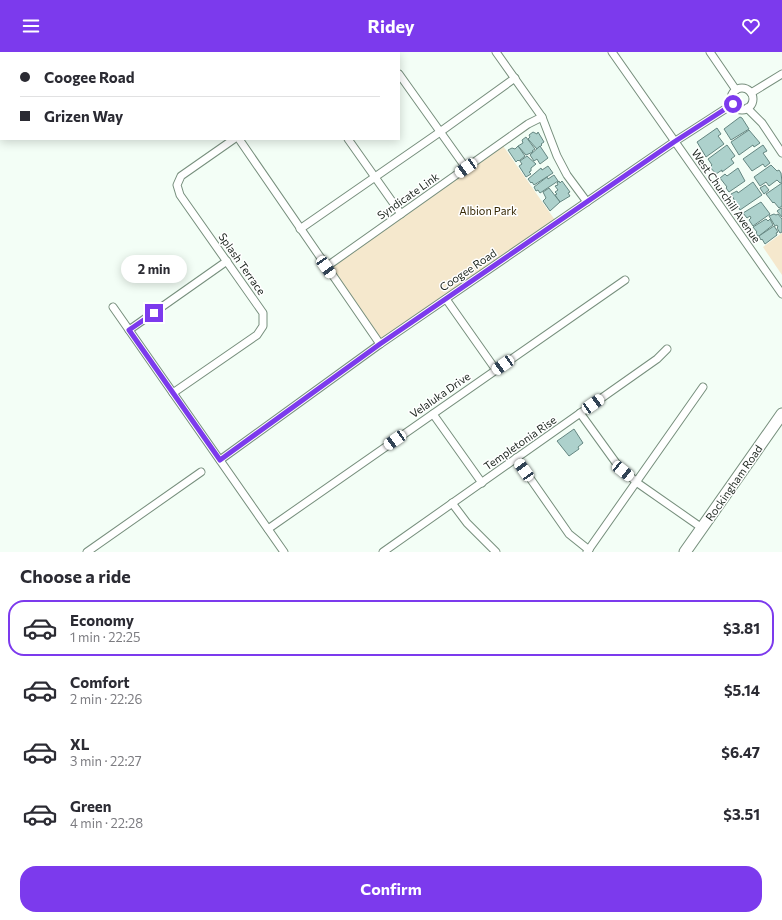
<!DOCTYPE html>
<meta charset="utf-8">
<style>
body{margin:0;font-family:Commissioner,sans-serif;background:#f7f7f7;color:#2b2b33;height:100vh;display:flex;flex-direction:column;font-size:15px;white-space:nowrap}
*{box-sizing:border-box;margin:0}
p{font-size:13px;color:#7c7c81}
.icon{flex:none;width:22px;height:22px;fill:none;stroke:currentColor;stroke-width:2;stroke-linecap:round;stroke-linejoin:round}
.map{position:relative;height:500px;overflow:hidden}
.drawer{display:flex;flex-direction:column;background:#fff;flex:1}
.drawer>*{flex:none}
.banner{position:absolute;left:0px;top:0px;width:400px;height:88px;box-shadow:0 2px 10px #0003;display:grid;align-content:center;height:88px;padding:0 20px;background:#fff}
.end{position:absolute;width:18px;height:18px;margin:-9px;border:5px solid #7c3aed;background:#fff;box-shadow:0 0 0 2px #fff}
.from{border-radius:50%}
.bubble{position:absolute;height:28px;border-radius:14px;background:#fff;box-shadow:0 2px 10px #0003;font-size:13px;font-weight:700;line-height:28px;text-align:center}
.car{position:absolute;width:12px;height:24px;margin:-12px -6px;border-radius:5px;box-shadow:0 0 3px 1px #0007;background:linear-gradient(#fff 24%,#345 0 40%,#fff 0 76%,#345 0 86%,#fff 0)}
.banner b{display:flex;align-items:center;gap:14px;height:38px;font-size:15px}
.banner b+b{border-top:1px solid #e1e1e2}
.banner i{width:10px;height:10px;background:#2b2b33}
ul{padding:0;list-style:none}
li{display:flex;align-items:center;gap:12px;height:56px;margin:0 8px 6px;padding:0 12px;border:2px solid transparent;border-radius:16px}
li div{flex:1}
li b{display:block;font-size:15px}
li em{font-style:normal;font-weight:700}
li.on{border-color:#7c3aed}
li>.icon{width:36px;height:36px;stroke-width:1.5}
h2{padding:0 20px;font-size:18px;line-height:48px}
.primary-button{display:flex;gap:8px;margin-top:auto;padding:8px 20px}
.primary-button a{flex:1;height:46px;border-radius:16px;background:#7c3aed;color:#fff;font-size:16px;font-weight:700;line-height:46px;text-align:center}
header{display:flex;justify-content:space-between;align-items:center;height:52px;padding:0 20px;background:#7c3aed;color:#fff;font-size:18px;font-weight:700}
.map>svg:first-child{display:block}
.green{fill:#f5e8cd}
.building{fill:#add1cc;stroke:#648681}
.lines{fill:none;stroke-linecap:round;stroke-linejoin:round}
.street-casing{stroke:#778f7d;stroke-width:9}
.primary-casing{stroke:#778f7d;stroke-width:13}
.street{stroke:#fff;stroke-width:7}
.primary{stroke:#fff;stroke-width:11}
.route{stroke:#7c3aed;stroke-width:5}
.labels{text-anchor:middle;stroke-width:3;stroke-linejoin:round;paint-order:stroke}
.street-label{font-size:11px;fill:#1a231c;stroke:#fff}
.park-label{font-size:11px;fill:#352703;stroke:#fff}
</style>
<header><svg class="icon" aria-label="menu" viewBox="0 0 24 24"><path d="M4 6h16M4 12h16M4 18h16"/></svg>Ridey<svg class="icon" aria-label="heart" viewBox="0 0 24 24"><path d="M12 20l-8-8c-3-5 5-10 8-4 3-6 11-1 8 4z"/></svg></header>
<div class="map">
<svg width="782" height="500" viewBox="0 0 782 500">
<rect width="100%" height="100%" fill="#f3fef6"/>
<g class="green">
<path d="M501 91 557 171 380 292 326 215Z"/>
<path d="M782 181V223L763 195Z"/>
</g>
<g class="building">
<path d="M740 65 742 66 749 77 731 88 724 77Z"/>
<path d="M717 76 721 82 718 84 724 92 706 105 697 90Z"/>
<path d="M749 78 760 91 754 95 753 93 739 103 731 90Z"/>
<path d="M533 80 537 82 538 80 544 90 541 92 542 93 537 97 528 87 530 85 529 83Z"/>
<path d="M526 85 535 97 532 99 533 100 526 103 518 94 523 91 522 88Z"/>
<path d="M727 93 735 104 731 107 734 111 722 120V118L716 122 710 115 712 113 708 107Z"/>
<path d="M763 93 767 99 763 101 770 111 765 115 763 112 752 119 743 107Z"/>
<path d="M518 94 525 104 519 109 518 108 516 110 508 98 512 96 515 97Z"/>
<path d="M540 94 548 106 540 112 537 107 534 109 530 103Z"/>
<path d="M527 104 536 112 531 116V119L529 120 531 122 526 125 519 114 522 112 520 109Z"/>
<path d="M771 113 777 119 779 118 781 121 782 130 780 131 777 128 769 134 766 130 760 134 754 125Z"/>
<path d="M548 114 553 121 534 133 532 130 531 131 528 127 541 116 542 118Z"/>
<path d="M738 116 745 129 729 140 726 136 727 135 720 126 725 122 727 124Z"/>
<path d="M554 123 558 129 540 141 538 138 536 139 534 135 547 125 548 127Z"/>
<path d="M559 129 560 131 562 129 570 140 568 141 570 144 560 150 555 143 557 142 555 140 558 138 555 134 558 133 557 131Z"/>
<path d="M753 130 762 143 740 158 731 142 737 139 738 141Z"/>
<path d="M782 131V154L779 156 774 150 773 151 766 142Z"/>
<path d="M765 133 769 138 764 142 760 136Z"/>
<path d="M549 136 560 150 550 159 543 149 546 146 543 140Z"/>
<path d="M761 150 770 162 753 174 749 168 751 166 750 164 747 166 743 161Z"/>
<path d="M781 156H782V165L777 159Z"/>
<path d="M774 162 776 163 778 162 782 167V180L780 181 777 176 778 175 777 173 775 174 769 164Z"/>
<path d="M766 167 768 169 770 167 773 173 759 184 757 183 756 181 757 180 753 175Z"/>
<path d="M774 174 778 180 776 181 777 183 765 192 762 187 761 188 759 184Z"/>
<path d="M574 377 583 391 578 395 579 397 569 404 557 389Z"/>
</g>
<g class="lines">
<defs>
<g id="street">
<path d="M177 0 178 1"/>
<path d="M383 0 384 1"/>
<path d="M496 0 542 65 557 104 567 123 587 150"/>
<path d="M612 0 782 242"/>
<path d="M710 0 736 38"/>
<path d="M399 22 466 116"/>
<circle cx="742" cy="47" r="11"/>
<path d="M751 41 782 22"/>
<path d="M747 56 762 71 782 101"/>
<path d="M239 87 380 292"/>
<path d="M348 87 401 162"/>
<path d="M300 177 440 80 515 26"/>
<path d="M326 215 528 72 542 65"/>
<path d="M446 247 496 318"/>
<path d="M113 255 284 500"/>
<path d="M129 278 227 209"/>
<path d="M173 341 257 283 263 274V261L180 143 177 133 181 124 234 87"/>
<path d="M580 361 619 415 639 432 702 476"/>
<path d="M433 362 482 431"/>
<path d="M516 406 569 482 589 498"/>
<path d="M220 408 380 292 674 90 733 52"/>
<path d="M452 451 467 471 496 500"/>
<path d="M268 477 625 228"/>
<path d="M87 500 201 420"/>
<path d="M383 500 657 307 667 297"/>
<path d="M587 500 703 335"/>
</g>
<path id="primary" d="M685 500 782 362"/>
</defs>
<use href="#street" class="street-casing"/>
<use href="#primary" class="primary-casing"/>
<use href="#street" class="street"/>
<use href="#primary" class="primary"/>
</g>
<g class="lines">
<path class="route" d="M154 261 129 278 220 408 380 292 674 90 733 52"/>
</g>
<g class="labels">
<g class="street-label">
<text transform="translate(408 144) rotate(-35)" y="4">Syndicate Link</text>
<text transform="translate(726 144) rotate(55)" y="4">West Churchill Avenue</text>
<text transform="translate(242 212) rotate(55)" y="4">Splash Terrace</text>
<text transform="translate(468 218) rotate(-34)" y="4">Coogee Road</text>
<text transform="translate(440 343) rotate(-35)" y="4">Velaluka Drive</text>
<text transform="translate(520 391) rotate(-35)" y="4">Templetonia Rise</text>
<text transform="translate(734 431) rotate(-55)" y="4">Rockingham Road</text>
</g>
<g class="park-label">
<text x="488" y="163">Albion Park</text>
</g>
</g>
</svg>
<i class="end from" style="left:733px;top:52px"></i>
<i class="end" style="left:154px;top:261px"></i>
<div class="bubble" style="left:121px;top:203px;width:66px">2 min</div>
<i class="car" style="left:466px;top:116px;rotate:235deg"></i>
<i class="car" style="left:326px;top:215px;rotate:145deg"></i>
<i class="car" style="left:503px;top:313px;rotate:235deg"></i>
<i class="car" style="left:593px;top:352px;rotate:55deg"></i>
<i class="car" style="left:395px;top:388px;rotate:235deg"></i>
<i class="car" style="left:524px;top:418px;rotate:325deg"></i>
<i class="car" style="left:623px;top:419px;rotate:129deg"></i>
<div class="banner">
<b><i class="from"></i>Coogee Road</b>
<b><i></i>Grizen Way</b>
</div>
</div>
<section class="drawer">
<h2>Choose a ride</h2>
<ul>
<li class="on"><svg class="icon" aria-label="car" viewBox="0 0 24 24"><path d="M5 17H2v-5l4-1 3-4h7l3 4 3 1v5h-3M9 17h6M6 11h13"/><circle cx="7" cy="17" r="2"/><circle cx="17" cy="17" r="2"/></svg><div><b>Economy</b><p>1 min · 22:25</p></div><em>$3.81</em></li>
<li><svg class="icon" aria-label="car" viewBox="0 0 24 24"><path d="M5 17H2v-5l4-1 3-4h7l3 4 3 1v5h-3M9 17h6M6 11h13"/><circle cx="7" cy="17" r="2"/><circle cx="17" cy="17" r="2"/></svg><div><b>Comfort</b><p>2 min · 22:26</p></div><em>$5.14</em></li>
<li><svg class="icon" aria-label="car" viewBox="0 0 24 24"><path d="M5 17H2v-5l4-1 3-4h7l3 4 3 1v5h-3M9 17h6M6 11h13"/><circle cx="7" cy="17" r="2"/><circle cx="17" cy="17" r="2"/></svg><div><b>XL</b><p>3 min · 22:27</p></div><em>$6.47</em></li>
<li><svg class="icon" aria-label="car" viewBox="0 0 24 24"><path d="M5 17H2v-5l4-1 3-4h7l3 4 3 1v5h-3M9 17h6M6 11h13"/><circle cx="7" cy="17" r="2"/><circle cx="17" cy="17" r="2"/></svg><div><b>Green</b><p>4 min · 22:28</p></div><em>$3.51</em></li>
</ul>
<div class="primary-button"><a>Confirm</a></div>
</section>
